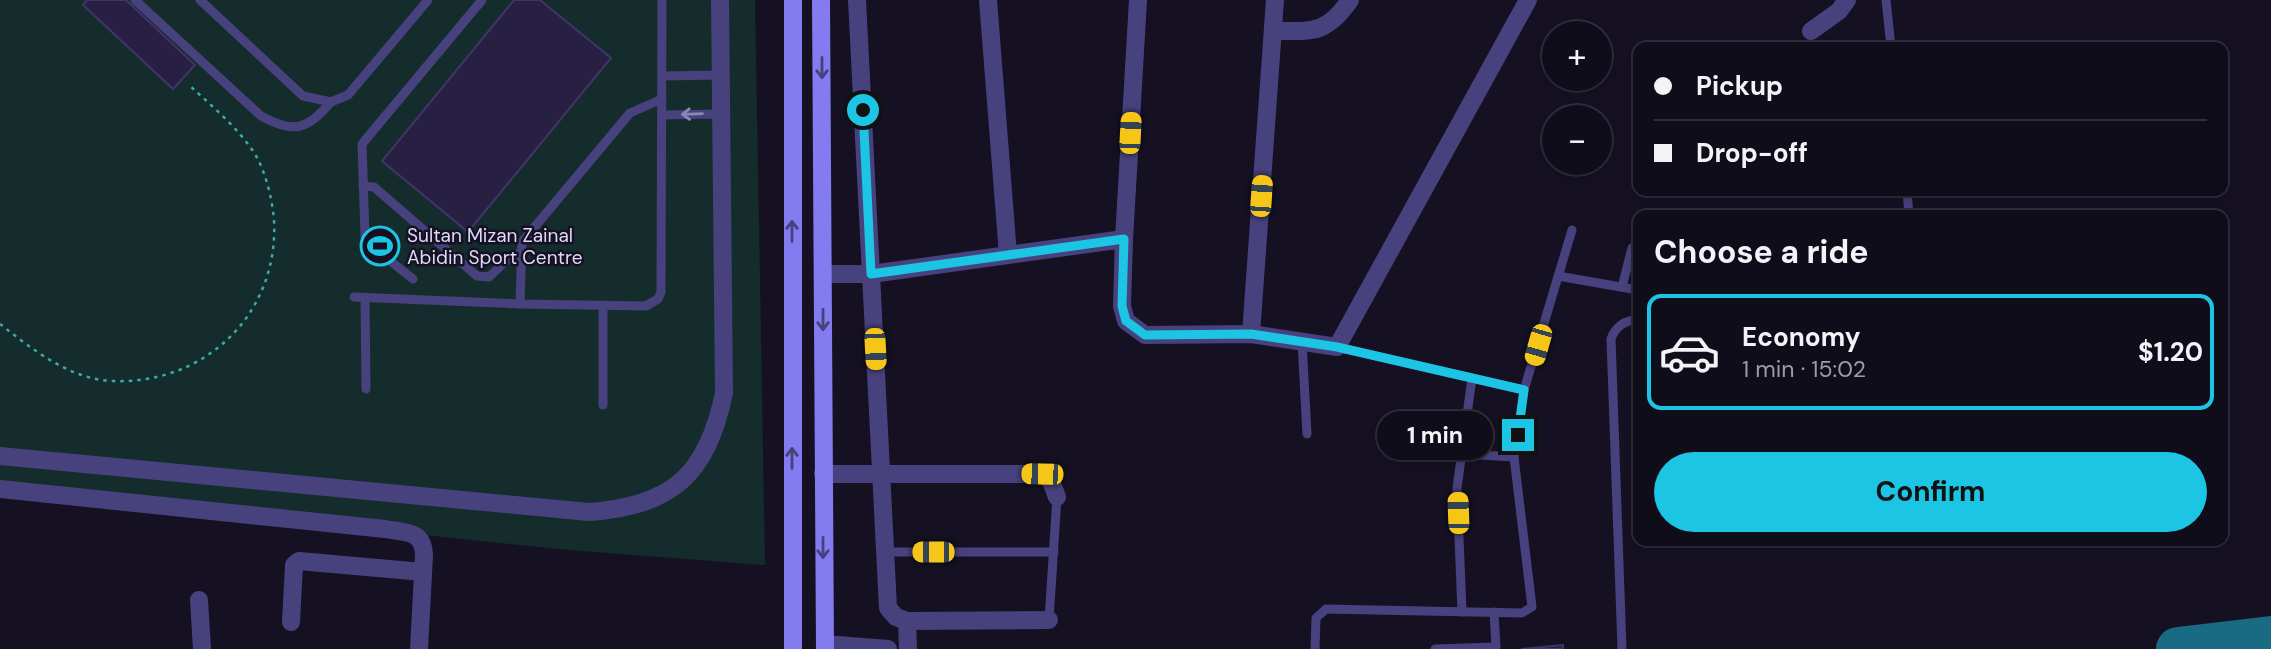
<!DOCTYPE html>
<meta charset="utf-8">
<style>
body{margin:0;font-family:"DM Sans",sans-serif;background:#1e1b27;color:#f1f3f6;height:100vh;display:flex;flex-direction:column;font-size:26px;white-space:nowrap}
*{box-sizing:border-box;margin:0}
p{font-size:23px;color:#9c9ca2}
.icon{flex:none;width:38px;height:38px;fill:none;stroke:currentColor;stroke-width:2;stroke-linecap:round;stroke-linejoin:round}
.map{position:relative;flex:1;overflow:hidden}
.sheet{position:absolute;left:1633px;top:210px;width:595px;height:336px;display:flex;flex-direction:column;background:#100d1a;border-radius:14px;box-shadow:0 4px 10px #0003,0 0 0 2px #302d39}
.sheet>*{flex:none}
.banner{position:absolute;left:1633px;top:42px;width:595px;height:154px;border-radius:14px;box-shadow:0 4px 10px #0003,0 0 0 2px #302d39;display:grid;align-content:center;height:154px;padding:0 21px;background:#100d1a}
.buttons{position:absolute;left:1542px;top:21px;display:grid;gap:14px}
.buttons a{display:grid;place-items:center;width:70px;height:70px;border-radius:50%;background:#100d1a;box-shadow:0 4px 10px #0003,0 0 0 2px #302d39;font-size:35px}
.end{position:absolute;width:32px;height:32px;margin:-16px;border:9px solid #1cc5e3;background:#111;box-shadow:0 0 0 4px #111}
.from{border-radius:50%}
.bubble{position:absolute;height:49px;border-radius:24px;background:#100d1a;box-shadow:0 4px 10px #0003,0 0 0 2px #302d39;font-size:23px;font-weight:700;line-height:49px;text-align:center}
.car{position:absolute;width:21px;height:42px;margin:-21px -10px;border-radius:9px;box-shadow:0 0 5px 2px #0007;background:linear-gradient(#f5c518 24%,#345 0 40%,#f5c518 0 76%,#345 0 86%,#f5c518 0)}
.banner b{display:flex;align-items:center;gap:24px;height:66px;font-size:26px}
.banner b+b{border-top:2px solid #302d39}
.banner i{width:18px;height:18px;background:#f1f3f6}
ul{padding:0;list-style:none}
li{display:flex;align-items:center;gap:21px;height:116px;margin:0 14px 10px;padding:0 7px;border:4px solid transparent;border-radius:14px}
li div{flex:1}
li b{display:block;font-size:26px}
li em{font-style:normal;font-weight:700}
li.on{border-color:#1cc5e3}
li>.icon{width:63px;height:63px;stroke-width:1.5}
h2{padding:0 21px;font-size:32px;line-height:84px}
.cta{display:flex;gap:14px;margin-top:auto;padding:14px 21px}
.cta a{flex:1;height:80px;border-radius:42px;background:#1cc5e3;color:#111;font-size:28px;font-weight:700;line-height:80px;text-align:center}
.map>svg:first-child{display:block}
.pitch{fill:#152c2c}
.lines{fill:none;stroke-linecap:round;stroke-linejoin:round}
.taxiway{stroke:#186b83;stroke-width:44}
.building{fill:#282042;stroke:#42346b;stroke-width:2}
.path{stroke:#3ea9a8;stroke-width:2.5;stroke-dasharray:3.5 5;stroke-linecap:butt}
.service{stroke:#47427d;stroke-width:9}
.minor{stroke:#47427d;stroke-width:18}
.secondary{stroke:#837bef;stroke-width:18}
.oneway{stroke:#46417f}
.oneway2{stroke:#8b86b5}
.route{stroke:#1cc5e3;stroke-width:9}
.labels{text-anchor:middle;stroke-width:5;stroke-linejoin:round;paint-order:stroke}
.poi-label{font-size:19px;fill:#ded8fa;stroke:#151123;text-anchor:start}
</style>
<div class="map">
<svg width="2271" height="649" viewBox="0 0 2271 649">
<rect width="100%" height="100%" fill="#151123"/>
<path class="pitch" d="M0 0H755L765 565 569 550 0 491Z"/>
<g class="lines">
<path class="taxiway" d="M2178 649 2271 638"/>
</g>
<g class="building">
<path d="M87 0H126L195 65 173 89 83 5Z"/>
<path d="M514 0H540L611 58 468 232 382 161Z"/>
<path d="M1563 645V649H1521Z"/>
</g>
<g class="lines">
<path class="path" d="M0 324C32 349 69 379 112 381 205 385 279 314 274 220 272 198 266 173 255 154 238 128 212 106 189 85"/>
<g class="service">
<path d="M135 0 261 116C294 134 307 130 331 102"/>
<path d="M200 0 303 96 331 102 348 95 428 0"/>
<path d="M1886 0 1891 47"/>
<path d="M662 76 721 75"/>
<path d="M662 115 721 114"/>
<path d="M363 186 374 187 477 276 489 277 512 255 520 253"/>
<path d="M1907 191 1909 215"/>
<path d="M1558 276 1638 290"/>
<path d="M413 279 370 245 365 236 362 144 482 0"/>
<path d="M1622 287 1632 248 1638 245"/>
<path d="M354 297 520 304 646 306 658 299 661 292 662 0"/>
<path d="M365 298 366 389"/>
<path d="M520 304 522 242 630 113 662 99"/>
<path d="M603 305V405"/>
<path d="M1302 342 1307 434"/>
<path d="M1337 347 1524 390"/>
<path d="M1462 454 1514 457"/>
<path d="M885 552H1054"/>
<path d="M1462 612 1457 488 1472 378"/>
<path d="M1049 620 1057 497"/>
<path d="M1315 649 1316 618 1326 609 1522 613 1532 607 1514 457 1524 390 1572 230"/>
<path d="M1435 649 1496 647 1494 612"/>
<path d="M1622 649 1611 339C1615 327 1626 319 1638 320"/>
</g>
<g class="minor">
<path d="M857 0 888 608 896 617 907 621 1049 620"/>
<path d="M988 0 1008 255"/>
<path d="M1138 0 1124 239 1122 306 1126 321 1145 335 1251 334 1337 347 1528 0"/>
<path d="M1273 31C1312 31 1326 35 1350 0"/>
<path d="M1811 31 1839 11 1847 0"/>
<path d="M823 274H871L1124 239"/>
<path d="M1251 334 1275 0"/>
<path d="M0 456 589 512C672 506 707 475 724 393L720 0"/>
<path d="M823 474H1042L1051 481 1057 497"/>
<path d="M0 489 385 529C406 533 423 530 424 555L419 649"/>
<path d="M199 600 202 649"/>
<path d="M907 621 908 649"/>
<path d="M291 622 294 565 299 561 423 572"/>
<path d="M825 644 888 649"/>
</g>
<g class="secondary">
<path d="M793 0V649"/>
<path d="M821 0 825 649"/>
</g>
</g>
<defs><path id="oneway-shaft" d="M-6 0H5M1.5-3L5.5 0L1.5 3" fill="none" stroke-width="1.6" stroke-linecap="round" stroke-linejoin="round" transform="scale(1.75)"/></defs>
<g class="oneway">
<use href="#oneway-shaft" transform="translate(822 68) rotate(90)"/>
<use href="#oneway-shaft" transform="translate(792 231) rotate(-90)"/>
<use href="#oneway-shaft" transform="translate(823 320) rotate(90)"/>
<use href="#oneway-shaft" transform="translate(792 458) rotate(-90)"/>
<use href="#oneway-shaft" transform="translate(823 548) rotate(90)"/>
</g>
<use class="oneway2" href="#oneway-shaft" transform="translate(692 114) rotate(178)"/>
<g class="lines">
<path class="route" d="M863 110 871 274 1124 239 1122 306 1126 321 1145 335 1251 334 1337 347 1524 390 1518 435"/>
</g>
<defs>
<symbol id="stadium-ring" viewBox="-11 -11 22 22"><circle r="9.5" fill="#151123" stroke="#1cc5e3" stroke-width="1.5"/><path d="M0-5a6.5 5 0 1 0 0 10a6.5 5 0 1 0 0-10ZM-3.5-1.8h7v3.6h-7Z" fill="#1cc5e3"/></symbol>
</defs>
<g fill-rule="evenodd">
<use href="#stadium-ring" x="358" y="224" width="44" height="44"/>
</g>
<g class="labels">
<g class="poi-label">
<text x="407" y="242">Sultan Mizan Zainal<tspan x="407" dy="22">Abidin Sport Centre</tspan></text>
</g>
</g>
</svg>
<div class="buttons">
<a>+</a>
<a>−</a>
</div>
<i class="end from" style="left:863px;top:110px"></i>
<i class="end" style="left:1518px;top:435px"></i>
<div class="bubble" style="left:1377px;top:411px;width:116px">1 min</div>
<i class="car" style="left:1130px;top:133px;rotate:3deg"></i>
<i class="car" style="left:1261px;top:196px;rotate:4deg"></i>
<i class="car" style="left:1538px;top:345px;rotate:196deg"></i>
<i class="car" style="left:875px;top:349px;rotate:177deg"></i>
<i class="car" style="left:1042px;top:474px;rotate:271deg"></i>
<i class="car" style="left:1458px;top:513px;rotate:358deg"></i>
<i class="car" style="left:933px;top:552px;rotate:270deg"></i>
<div class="banner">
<b><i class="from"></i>Pickup</b>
<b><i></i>Drop-off</b>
</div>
<section class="sheet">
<h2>Choose a ride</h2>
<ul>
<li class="on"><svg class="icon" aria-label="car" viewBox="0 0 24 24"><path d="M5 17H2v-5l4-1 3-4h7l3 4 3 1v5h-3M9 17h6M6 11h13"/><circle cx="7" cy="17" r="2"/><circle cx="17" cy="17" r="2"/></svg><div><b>Economy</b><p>1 min · 15:02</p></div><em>$1.20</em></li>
</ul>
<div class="cta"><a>Confirm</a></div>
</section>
</div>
